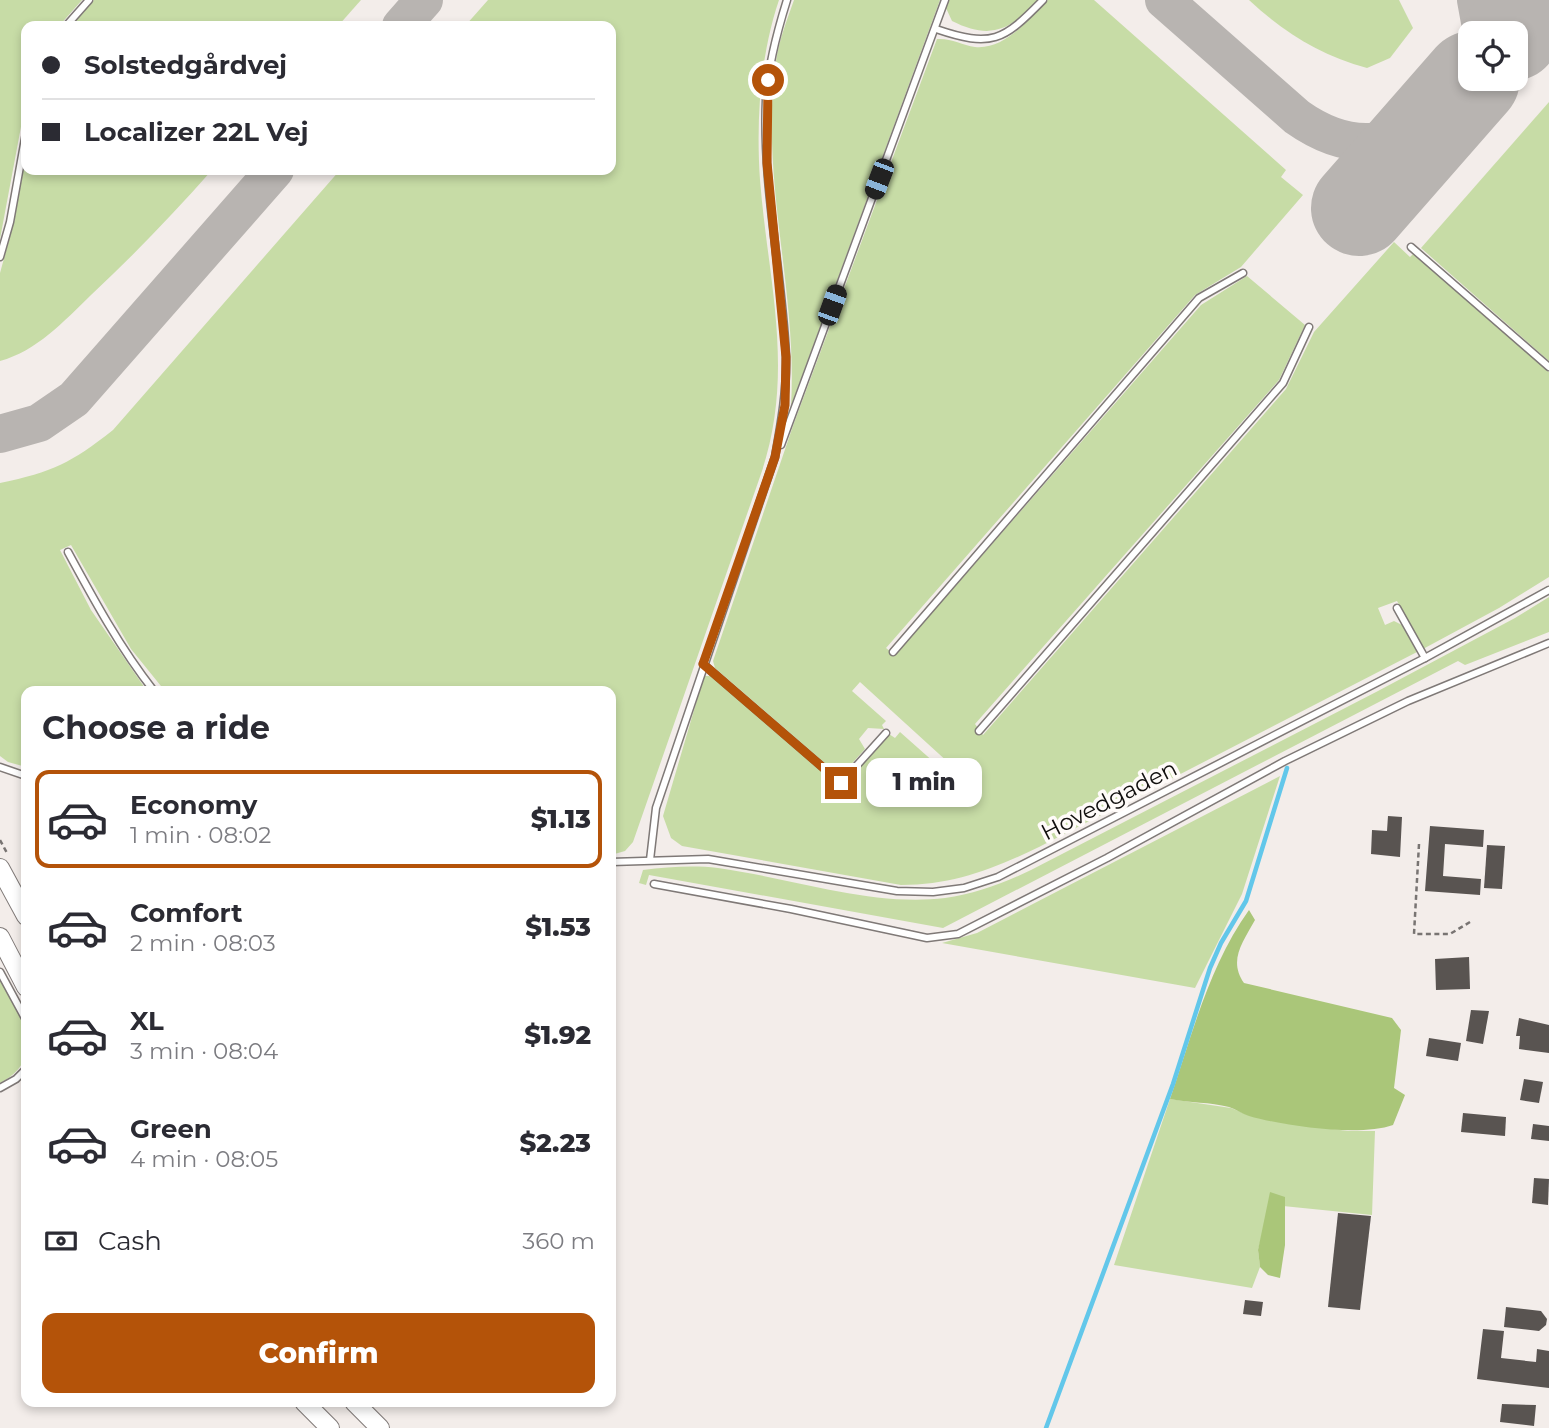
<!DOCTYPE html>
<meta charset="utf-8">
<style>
body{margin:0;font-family:Montserrat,sans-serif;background:#f2f2f3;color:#2b2b33;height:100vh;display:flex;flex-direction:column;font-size:26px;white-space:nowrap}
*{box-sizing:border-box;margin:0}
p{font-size:23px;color:#7c7c81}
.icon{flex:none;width:38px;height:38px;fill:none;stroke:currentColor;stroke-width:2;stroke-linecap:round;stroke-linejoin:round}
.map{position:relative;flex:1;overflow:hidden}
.drawer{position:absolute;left:21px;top:686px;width:595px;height:721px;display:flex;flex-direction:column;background:#fff;border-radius:14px;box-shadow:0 4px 10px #0003}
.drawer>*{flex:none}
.hud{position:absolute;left:21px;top:21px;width:595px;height:154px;border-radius:14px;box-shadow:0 4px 10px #0003;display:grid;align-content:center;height:154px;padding:0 21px;background:#fff}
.buttons{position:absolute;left:1458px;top:21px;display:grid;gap:14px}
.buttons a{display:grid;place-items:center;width:70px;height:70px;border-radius:14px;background:#fff;box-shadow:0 4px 10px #0003;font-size:35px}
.end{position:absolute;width:32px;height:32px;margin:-16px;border:9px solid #b45309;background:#fff;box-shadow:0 0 0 4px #fff}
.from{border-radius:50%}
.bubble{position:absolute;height:49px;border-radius:14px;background:#fff;box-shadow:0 4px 10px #0003;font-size:23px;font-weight:800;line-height:49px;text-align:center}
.car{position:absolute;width:21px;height:42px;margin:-21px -10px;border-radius:9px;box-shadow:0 0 5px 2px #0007;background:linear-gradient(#222 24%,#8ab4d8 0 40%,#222 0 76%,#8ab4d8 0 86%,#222 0)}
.hud b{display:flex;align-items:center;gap:24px;height:66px;font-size:26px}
.hud b+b{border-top:2px solid #e1e1e2}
.hud i{width:18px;height:18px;background:#2b2b33}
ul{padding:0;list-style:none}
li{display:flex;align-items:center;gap:21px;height:98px;margin:0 14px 10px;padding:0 7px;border:4px solid transparent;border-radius:14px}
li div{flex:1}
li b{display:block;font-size:26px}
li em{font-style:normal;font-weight:800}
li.current{border-color:#b45309}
li>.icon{width:63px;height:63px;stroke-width:1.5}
h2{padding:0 21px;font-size:32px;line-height:84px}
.pay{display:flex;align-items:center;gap:18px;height:77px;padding:0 21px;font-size:26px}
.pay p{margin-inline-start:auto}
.primary-button{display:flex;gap:14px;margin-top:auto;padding:14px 21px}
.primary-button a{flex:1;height:80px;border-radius:14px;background:#b45309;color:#fff;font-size:28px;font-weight:800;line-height:80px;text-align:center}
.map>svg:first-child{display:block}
.green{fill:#c7dca6}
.forest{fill:#aac679}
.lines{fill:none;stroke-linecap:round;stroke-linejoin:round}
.stream{stroke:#62c7ea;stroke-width:4.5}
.taxiway{stroke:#b8b4b1;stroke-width:38}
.runway{stroke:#b8b4b1;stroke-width:96}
.building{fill:#595451}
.service-casing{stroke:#7f7977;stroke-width:9}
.secondary-casing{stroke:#7f7977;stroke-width:20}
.path{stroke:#787472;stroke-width:2.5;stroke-dasharray:5 3.5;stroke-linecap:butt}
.service{stroke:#fff;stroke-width:6}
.secondary{stroke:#fff;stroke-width:18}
.route{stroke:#b45309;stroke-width:9}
.labels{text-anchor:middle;stroke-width:7;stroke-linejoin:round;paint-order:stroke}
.street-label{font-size:23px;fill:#110f0e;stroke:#fffbf9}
</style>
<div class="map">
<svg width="1549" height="1428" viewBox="0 0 1549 1428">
<rect width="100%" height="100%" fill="#f3edea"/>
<g class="green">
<path d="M0 0H82L59 26H26V100L0 239Z"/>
<path d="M94 0H361L338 26H71Z"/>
<path d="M488 0H779C760 56 756 121 760 180 768 281 795 370 762 471L633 842 625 851 611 855V691H165L131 649 71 545 60 550 91 610 147 691H26V767L8 762 0 756V483C53 472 71 463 113 430L340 170H611V26H465Z"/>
<path d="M794 0H940L791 406C798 291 759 176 776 61 779 40 787 20 794 0Z"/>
<path d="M949 0H1038C1010 31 990 40 952 21L946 8Z"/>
<path d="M1048 0H1094L1286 170 1281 177 1303 195 1241 267 1195 295 886 648 895 655 1201 305 1247 276 1305 325 1279 380 975 724 983 735 1286 389 1314 332 1394 242 1410 257 1413 254 1549 372V577L1499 608 1423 649 1397 601 1378 608 1385 625 1394 621 1402 625 1417 652 1039 847C993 869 953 885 901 885L682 846 671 838 663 816 704 676H714L842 788 889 734 895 738 900 732 944 771 950 764 860 682 852 691 886 721 882 725 884 729 868 728 859 739 865 749 846 770 834 771 715 668 713 661 794 423 937 39C951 38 962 45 975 47 1005 50 1029 19 1048 0Z"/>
<path d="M1249 0H1399L1413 28 1390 58 1367 68C1321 56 1283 32 1249 0Z"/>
<path d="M1549 102V361L1421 248Z"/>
<path d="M26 155V170H212C173 214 134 255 91 295 64 321 37 351 0 361V273L14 222Z"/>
<path d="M1549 597V632L1465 665 1458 661 943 928 649 875 646 885 639 883 643 870C668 867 693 865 718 868 791 878 871 907 945 898 975 894 1004 883 1031 870L1378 691 1515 618Z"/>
<path d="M1280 776 1242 894 1195 988 942 943 977 933Z"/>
<path d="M0 979C20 1016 49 1057 0 1083Z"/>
<path d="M1170 1099 1231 1108 1248 1115 1284 1123 1348 1131H1375L1372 1215 1283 1206 1263 1231 1258 1250 1260 1267 1252 1288 1114 1265Z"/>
</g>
<g class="forest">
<path d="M1249 910 1255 920C1243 942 1228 960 1244 983L1392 1018 1401 1030 1394 1088 1405 1095 1393 1125C1359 1137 1284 1126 1249 1116 1242 1114 1236 1109 1229 1107 1210 1102 1190 1103 1170 1099 1192 1035 1209 966 1249 910Z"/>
<path d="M1270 1192 1285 1197V1245L1280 1278 1268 1275 1260 1267 1258 1250Z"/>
</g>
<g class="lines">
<path class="stream" d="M1046 1428 1173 1084 1210 968 1221 943 1246 901 1287 768"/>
<g class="taxiway">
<path d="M1164 0 1297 117C1348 153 1392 149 1442 113"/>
<path d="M1476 0 1482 33"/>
<path d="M401 26 424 0"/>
<path d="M1463 90 1470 76"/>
<path d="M0 434 39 423 74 399 275 170"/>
</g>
<g class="runway">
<path d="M1512 33 1541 0"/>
<path d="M1359 208 1472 79"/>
</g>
</g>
<g class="building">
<path d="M1388 816 1402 817 1400 857 1371 854 1372 830 1387 831Z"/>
<path d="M1430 826 1484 830 1483 847 1445 844 1443 876 1481 879 1480 895 1425 891Z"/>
<path d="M1487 845 1505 846 1502 889 1484 888Z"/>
<path d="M1469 957 1470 989 1436 990 1435 959Z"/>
<path d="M1471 1010 1489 1011 1483 1044 1466 1041Z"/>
<path d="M1519 1018 1549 1025V1053L1519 1049 1520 1036H1516Z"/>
<path d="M1429 1038 1461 1043 1458 1061 1426 1056Z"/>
<path d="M1524 1079 1543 1082 1539 1103 1520 1100Z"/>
<path d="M1463 1113 1506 1117 1505 1136 1461 1132Z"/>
<path d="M1533 1124 1549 1126V1141L1531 1139Z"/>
<path d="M1534 1178 1549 1179 1548 1205 1532 1203Z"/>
<path d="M1338 1213 1371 1216 1360 1310 1328 1307Z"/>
<path d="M1245 1300 1263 1302 1261 1316 1243 1314Z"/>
<path d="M1506 1307 1541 1311 1547 1319 1546 1325 1539 1331 1504 1327Z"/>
<path d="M1483 1329 1504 1331 1501 1358 1536 1362 1537 1349 1549 1351V1388L1477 1379Z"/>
<path d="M1502 1404 1536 1405 1534 1426 1500 1422Z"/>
</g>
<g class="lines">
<defs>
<g id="service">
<path d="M66 26 89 0"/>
<path d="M936 29C992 48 1003 41 1043 0"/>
<path d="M1411 247 1549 367"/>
<path d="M0 257 10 222 26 133"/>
<path d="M781 445 945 0"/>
<path d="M68 552C94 600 120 648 154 691"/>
<path d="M1397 608 1425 658"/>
<path d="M893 652 1199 298 1243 273"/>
<path d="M703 664 841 783 886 733"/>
<path d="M979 731 1283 383 1309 327"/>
<path d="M0 767 26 776"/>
<path d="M650 860 656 808 775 457C781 423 787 390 786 356 782 270 762 185 766 99 768 66 777 32 787 0"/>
<path d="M611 862 708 859 897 891 933 892 964 888 998 877 1425 658 1549 590"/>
<path d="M654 884 791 909 927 938 958 934 1107 858 1285 761 1408 701 1549 643"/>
<path d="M0 972 26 1020"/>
<path d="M0 1088 16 1079 26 1069"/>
</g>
<g id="secondary">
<path d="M0 868 26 916"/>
<path d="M0 937 26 987"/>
<path d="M304 1402 330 1428"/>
<path d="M354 1402 380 1428"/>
</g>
</defs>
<use href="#service" class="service-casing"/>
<use href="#secondary" class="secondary-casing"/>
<g class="path">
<path d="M0 840 7 853"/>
<path d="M1419 844 1414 934H1450L1470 922"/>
</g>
<use href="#service" class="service"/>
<use href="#secondary" class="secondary"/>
</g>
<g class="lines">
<path class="route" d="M768 80 767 163 786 357 785 405 775 457 703 664 841 783"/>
</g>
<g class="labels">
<g class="street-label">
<text transform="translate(1109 800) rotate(-27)" y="8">Hovedgaden</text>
</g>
</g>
</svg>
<div class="buttons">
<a><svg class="icon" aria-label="locate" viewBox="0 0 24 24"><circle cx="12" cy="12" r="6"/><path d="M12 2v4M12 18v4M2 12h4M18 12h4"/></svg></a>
</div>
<i class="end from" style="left:768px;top:80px"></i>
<i class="end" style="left:841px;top:783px"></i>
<div class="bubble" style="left:866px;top:758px;width:116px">1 min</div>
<i class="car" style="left:879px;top:179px;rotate:201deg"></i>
<i class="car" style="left:832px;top:305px;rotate:20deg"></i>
<div class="hud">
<b><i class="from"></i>Solstedgårdvej</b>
<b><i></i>Localizer 22L Vej</b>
</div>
<section class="drawer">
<h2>Choose a ride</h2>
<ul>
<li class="current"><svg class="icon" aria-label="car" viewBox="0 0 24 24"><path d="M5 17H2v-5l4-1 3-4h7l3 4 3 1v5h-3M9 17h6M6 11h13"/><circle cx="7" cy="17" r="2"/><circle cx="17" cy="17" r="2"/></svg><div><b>Economy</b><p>1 min · 08:02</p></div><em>$1.13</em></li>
<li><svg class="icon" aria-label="car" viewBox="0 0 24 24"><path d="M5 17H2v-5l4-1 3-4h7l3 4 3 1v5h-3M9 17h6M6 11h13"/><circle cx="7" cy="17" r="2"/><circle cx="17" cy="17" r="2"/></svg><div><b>Comfort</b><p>2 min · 08:03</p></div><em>$1.53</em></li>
<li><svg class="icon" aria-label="car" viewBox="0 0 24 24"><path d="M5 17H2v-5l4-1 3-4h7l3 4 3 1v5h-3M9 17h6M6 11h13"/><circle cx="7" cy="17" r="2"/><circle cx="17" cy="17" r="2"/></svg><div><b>XL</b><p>3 min · 08:04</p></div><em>$1.92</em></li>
<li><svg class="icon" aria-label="car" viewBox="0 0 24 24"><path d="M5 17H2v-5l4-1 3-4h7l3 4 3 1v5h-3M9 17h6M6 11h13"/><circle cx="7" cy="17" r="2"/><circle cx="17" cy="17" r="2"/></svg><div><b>Green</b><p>4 min · 08:05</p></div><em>$2.23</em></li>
</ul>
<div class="pay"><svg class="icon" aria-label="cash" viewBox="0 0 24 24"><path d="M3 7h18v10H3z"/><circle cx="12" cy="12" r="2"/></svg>Cash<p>360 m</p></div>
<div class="primary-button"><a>Confirm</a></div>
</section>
</div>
